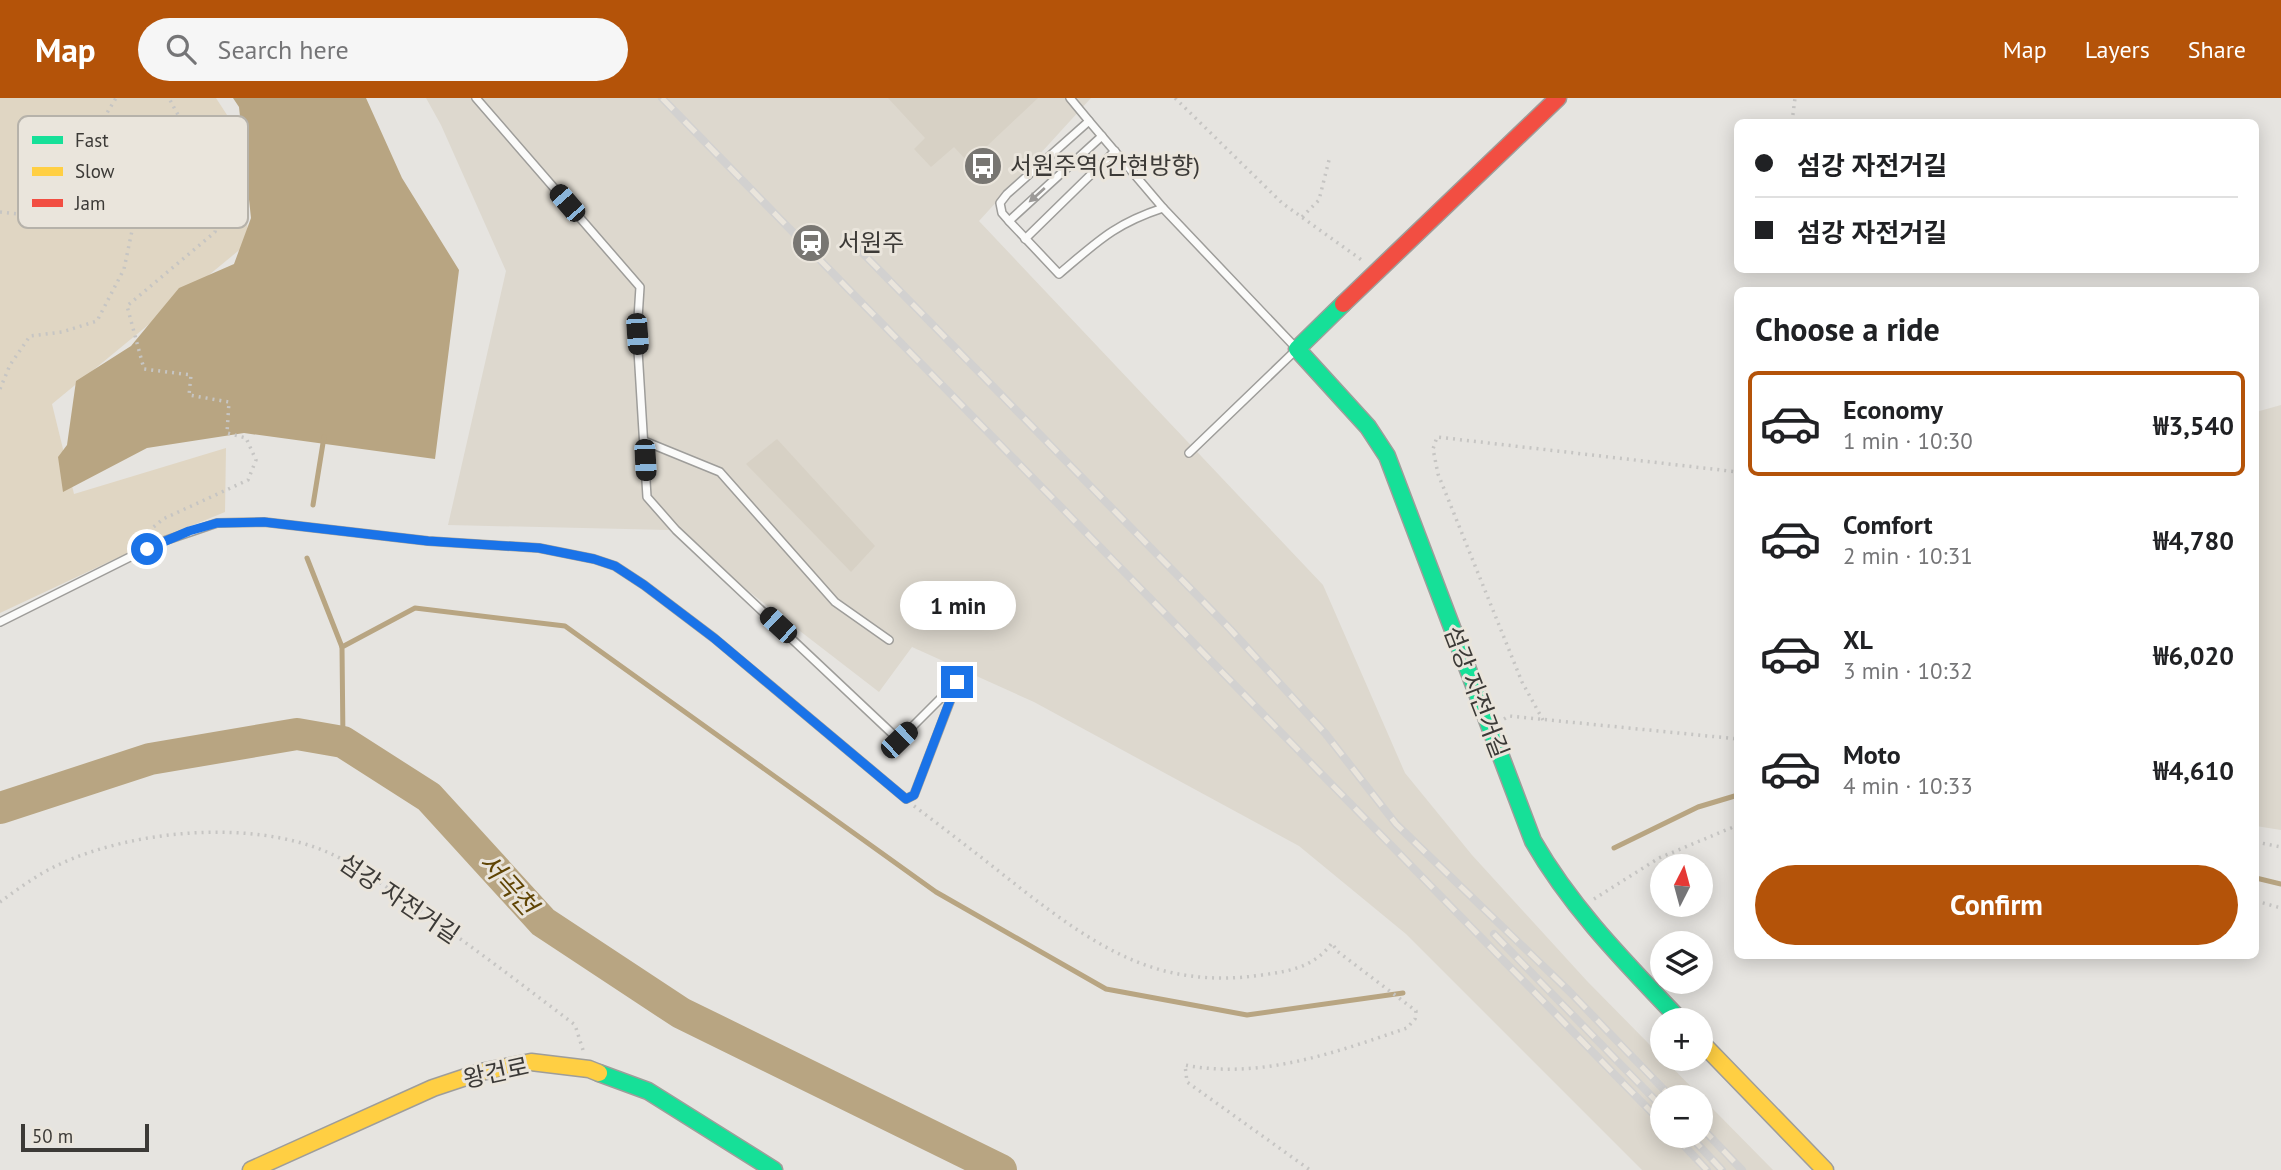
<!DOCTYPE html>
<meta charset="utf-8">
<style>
body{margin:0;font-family:"PT Sans","Noto Sans KR",sans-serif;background:#f6f6f6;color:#202124;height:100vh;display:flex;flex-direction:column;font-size:26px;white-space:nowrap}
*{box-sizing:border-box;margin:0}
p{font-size:23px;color:#757577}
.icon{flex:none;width:38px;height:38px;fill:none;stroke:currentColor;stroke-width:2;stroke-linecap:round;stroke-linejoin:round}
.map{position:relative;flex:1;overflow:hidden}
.details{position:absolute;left:1734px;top:189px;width:525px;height:672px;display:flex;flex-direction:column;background:#fff;border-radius:10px;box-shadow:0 4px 18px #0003}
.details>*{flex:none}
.top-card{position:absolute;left:1734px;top:21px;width:525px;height:154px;border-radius:10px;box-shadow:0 4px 18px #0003;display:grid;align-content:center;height:154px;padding:0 21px;background:#fff}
.needle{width:46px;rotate:6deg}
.controls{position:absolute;left:1650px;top:756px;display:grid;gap:14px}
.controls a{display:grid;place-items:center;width:63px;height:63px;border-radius:50%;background:#fff;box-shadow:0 4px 18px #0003;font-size:35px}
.scale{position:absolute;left:21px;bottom:18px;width:128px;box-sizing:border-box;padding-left:7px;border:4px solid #3c3a37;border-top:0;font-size:19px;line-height:24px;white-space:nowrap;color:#3c3a37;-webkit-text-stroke:5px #eae5dc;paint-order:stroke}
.end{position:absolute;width:32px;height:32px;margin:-16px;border:9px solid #1a73e8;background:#fff;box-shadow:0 0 0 4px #fff}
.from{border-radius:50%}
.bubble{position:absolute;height:49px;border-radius:24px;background:#fff;box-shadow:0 4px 18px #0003;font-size:23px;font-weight:700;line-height:49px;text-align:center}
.car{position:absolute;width:21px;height:42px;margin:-21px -10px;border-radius:9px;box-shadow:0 0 5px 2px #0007;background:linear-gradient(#222 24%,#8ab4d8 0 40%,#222 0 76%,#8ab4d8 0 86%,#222 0)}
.top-card b{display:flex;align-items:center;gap:24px;height:66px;font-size:26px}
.top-card b+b{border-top:2px solid #e0e0e0}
.top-card i{width:18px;height:18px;background:#202124}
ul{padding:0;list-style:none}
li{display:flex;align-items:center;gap:21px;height:105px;margin:0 14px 10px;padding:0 7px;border:4px solid transparent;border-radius:10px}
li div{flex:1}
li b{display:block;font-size:26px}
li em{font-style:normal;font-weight:700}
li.on{border-color:#b45309}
li>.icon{width:63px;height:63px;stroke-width:1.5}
h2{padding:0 21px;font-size:32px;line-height:84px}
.action{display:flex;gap:14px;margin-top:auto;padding:14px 21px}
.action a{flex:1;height:80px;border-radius:42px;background:#b45309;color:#fff;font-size:28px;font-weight:700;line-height:80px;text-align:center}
header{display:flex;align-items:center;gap:42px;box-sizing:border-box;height:98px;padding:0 35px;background:#b45309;color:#fff}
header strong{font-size:33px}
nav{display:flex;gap:38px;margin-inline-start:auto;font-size:24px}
.search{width:490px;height:63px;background:#f6f6f6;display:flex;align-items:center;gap:18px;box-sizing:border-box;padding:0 24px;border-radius:38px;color:#757577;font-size:26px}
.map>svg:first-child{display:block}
.built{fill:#ddd8ce;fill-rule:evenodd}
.green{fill:#e0d6c3}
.water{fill:#b8a582}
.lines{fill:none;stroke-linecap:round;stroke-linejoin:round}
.stream{stroke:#b8a582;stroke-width:5}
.river{stroke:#b8a582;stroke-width:32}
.building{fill:#d7d1c5}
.lane-casing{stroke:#9e9d9a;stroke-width:10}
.fast-casing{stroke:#9e9d9a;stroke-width:19}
.slow-casing{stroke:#9e9d9a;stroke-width:19}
.jam-casing{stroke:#9e9d9a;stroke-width:19}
.path{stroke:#c6c5c3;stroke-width:3.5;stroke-dasharray:2 5;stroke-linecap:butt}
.lane{stroke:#fbfbfa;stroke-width:7}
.fast{stroke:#16e098;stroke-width:16}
.slow{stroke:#ffcf43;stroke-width:16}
.jam{stroke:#f24e42;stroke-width:16}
.rail-casing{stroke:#d2d1d0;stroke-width:8}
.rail{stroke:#eae5dc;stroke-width:5;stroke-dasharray:16;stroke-linecap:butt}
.oneway{fill:#9c9a98}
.route{stroke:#1a73e8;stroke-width:9}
.labels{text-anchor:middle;stroke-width:6;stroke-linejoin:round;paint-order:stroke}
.poi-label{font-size:24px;fill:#3c3a37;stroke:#eae5dc;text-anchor:start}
.street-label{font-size:24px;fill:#3c3a37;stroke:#eae5dc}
.water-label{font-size:26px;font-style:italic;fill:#604505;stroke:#eae5dc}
.key{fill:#eae5dc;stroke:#b6b2aa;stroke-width:2}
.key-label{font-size:19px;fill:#3c3a37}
</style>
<header>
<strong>Map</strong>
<div class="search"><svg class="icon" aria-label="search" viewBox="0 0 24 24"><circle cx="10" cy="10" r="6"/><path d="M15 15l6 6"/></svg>Search here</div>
<nav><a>Map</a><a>Layers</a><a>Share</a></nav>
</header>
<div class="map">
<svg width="2281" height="1072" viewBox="0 0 2281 1072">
<rect width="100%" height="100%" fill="#e6e4e0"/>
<g class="built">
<path d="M426 0H1091L979 123 1323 487 1405 675 1472 757 1587 883 1773 1072H1642L1406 836 1299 748 1034 604 912 549 879 594 669 432 448 427 506 173 441 27ZM1662 999H1701V1038H1662Z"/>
<path d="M2281 307V732L2256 728V314Z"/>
</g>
<path class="green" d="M0 0H216L238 34 249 144 52 306 74 396 226 350 225 414 147 446 0 515Z"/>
<path class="water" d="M233 0H366L402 80 459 172 435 361 244 335 147 350 63 394 58 359 67 347 76 283 131 248 179 190 234 166 251 120 239 9Z"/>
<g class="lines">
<g class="stream">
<path d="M313 407 324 339"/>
<path d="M307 460 342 549"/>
<path d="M343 644 342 549 415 510 565 528 936 794 1106 891 1247 917 1403 895"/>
<path d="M1614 750 1698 709 1738 697"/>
<path d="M2256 780 2281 786"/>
</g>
<path class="river" d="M0 710 150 661 297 636 343 644 429 699 543 824 681 915 1001 1072"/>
</g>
<g class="building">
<path d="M888 0H1038L969 65 954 49 931 69 914 51 925 40Z"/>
<path d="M777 341 875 448 851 474 746 366Z"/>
</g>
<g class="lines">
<defs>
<g id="lane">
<path d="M476 0 640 189 637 236 647 399 676 432 899 642 954 587"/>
<path d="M1070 0 1089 23"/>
<path d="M1089 23 1163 110C1114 126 1097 144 1059 176L1009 123 1002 115 1000 105 1007 96Z"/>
<path d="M1163 110 1297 251 1189 355"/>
<path d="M1009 123 1102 38"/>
<path d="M1025 141 1115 53"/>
<path d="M644 343 720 374 835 504 889 542"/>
<path d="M0 524 158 445 217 425 264 424 428 443 539 450 594 461 615 468 644 487 714 540 906 701 914 697 957 585"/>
</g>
<g id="fast">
<path d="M1343 206 1297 251 1368 329 1387 358 1533 743C1572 811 1626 865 1680 922"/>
<path d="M599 975 648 993 774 1072"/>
</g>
<g id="slow">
<path d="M1701 944 1825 1072"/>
<path d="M251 1072 433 990 481 974 531 964 589 971 599 975"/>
</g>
<path id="jam" d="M1343 206 1558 0"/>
</defs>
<use href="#lane" class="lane-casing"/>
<use href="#fast" class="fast-casing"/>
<use href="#slow" class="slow-casing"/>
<use href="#jam" class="jam-casing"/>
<g class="path">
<path d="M1175 0 1282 105 1363 163"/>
<path d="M1792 24 1795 0"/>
<path d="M0 114 133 128"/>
<path d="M1302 119 1319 102 1330 58"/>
<path d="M0 291 10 267 30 238 62 234 97 223 124 171 133 128 108 43 107 15 116 0"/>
<path d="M143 438 163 421 248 382 256 362 246 340 227 335 229 304 189 297 191 277 144 271 127 208 215 134C223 87 190 41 169 0"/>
<path d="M1504 621 1509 618 1738 641"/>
<path d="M1543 622 1522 584 1438 376 1433 351 1437 339 1738 374"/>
<path d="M914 708C950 735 985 762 1020 790 1098 850 1159 892 1262 877 1291 873 1314 869 1332 845L1337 853 1416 913 1415 921 1407 930C1337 954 1260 982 1185 967L1187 984 1310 1072"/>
<path d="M2256 744 2281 749"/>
<path d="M1594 801 1659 760 1738 727"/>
<path d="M2256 803 2281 810"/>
<path d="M0 804C18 791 38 776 58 767 132 732 251 721 327 754 355 766 379 784 404 801 462 841 519 884 575 927L583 952"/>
</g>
<use href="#lane" class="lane"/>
<use href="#fast" class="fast"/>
<use href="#slow" class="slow"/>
<use href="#jam" class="jam"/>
<defs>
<g id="rail">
<path d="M662 0 1662 1025"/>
<path d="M845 137 1230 531 1325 635 1396 726 1569 893 1671 999"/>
<path d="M1494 836 1662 1009"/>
<path d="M1701 1029 1742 1072"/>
<path d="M1675 1038 1707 1072"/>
<path d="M1690 1038 1722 1072"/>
</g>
</defs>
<use href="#rail" class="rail-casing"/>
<use href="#rail" class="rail"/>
</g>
<defs><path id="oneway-solid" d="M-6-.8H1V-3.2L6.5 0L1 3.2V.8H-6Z" transform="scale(1.75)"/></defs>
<use class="oneway" href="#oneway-solid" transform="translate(1037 97) rotate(138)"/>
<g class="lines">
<path class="route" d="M147 451 189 433 217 425 264 424 428 443 539 450 594 461 615 468 644 487 714 540 906 701 914 697 957 584"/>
</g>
<defs>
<symbol id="bus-disc" viewBox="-11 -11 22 22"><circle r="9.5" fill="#787672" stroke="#eae5dc"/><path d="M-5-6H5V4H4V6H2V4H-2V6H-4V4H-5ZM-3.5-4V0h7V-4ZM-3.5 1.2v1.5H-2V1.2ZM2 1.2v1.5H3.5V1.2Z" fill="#fff"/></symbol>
<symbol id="station-disc" viewBox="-11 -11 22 22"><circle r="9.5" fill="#787672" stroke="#eae5dc"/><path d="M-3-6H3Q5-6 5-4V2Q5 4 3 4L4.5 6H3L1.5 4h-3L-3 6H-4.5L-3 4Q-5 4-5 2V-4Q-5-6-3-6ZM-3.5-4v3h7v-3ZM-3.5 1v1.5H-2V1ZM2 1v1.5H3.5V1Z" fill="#fff"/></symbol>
</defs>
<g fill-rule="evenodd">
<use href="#bus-disc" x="961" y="46" width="44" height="44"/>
<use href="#station-disc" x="789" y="123" width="44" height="44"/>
</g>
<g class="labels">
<g class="poi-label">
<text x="1010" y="76">서원주역(간현방향)</text>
<text x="838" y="153">서원주</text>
</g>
<g class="street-label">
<text transform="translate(1476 594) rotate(69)" y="8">섬강 자전거길</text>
<text transform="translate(399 801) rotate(34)" y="8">섬강 자전거길</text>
<text transform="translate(496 975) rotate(-12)" y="8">왕건로</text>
</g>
<g class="water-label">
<text transform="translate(508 786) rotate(48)" y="9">서곡천</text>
</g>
</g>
<rect x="18" y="18" width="230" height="112" rx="10" class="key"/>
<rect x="32" y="38" width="31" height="8" fill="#16e098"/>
<rect x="32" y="69" width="31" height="9" fill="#ffcf43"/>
<rect x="32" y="101" width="31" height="8" fill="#f24e42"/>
<g class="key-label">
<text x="75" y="49">Fast</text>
<text x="75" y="80">Slow</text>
<text x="75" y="112">Jam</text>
</g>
</svg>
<div class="controls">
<a><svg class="needle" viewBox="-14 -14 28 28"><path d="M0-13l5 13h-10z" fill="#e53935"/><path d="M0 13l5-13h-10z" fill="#757577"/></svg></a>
<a><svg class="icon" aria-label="layers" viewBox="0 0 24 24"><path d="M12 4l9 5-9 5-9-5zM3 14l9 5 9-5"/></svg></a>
<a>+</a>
<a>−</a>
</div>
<div class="scale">50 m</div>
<i class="end from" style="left:147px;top:451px"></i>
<i class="end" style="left:957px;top:584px"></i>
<div class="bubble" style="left:900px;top:483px;width:116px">1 min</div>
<i class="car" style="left:567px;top:105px;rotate:319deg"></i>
<i class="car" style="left:637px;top:236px;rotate:176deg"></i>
<i class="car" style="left:645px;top:362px;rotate:177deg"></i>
<i class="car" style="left:778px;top:527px;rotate:313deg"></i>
<i class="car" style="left:899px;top:642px;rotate:46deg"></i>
<div class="top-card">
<b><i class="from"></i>섬강 자전거길</b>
<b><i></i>섬강 자전거길</b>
</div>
<section class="details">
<h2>Choose a ride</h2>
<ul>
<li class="on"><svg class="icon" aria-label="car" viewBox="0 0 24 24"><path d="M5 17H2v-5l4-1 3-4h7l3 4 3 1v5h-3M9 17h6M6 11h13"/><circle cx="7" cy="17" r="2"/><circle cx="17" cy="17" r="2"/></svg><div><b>Economy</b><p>1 min · 10:30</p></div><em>₩3,540</em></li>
<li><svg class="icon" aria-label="car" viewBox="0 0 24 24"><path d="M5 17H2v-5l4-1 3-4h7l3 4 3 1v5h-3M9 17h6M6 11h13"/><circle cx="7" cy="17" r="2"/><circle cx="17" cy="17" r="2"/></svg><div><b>Comfort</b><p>2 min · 10:31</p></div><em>₩4,780</em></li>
<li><svg class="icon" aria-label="car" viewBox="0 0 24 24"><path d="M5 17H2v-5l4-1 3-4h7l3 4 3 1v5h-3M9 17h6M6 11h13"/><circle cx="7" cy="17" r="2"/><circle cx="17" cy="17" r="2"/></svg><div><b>XL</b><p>3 min · 10:32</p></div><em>₩6,020</em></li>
<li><svg class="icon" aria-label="car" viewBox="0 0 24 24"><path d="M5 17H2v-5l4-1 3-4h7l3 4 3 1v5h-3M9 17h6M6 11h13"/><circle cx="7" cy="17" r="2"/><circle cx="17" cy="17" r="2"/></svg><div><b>Moto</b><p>4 min · 10:33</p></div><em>₩4,610</em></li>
</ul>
<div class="action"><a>Confirm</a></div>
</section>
</div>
